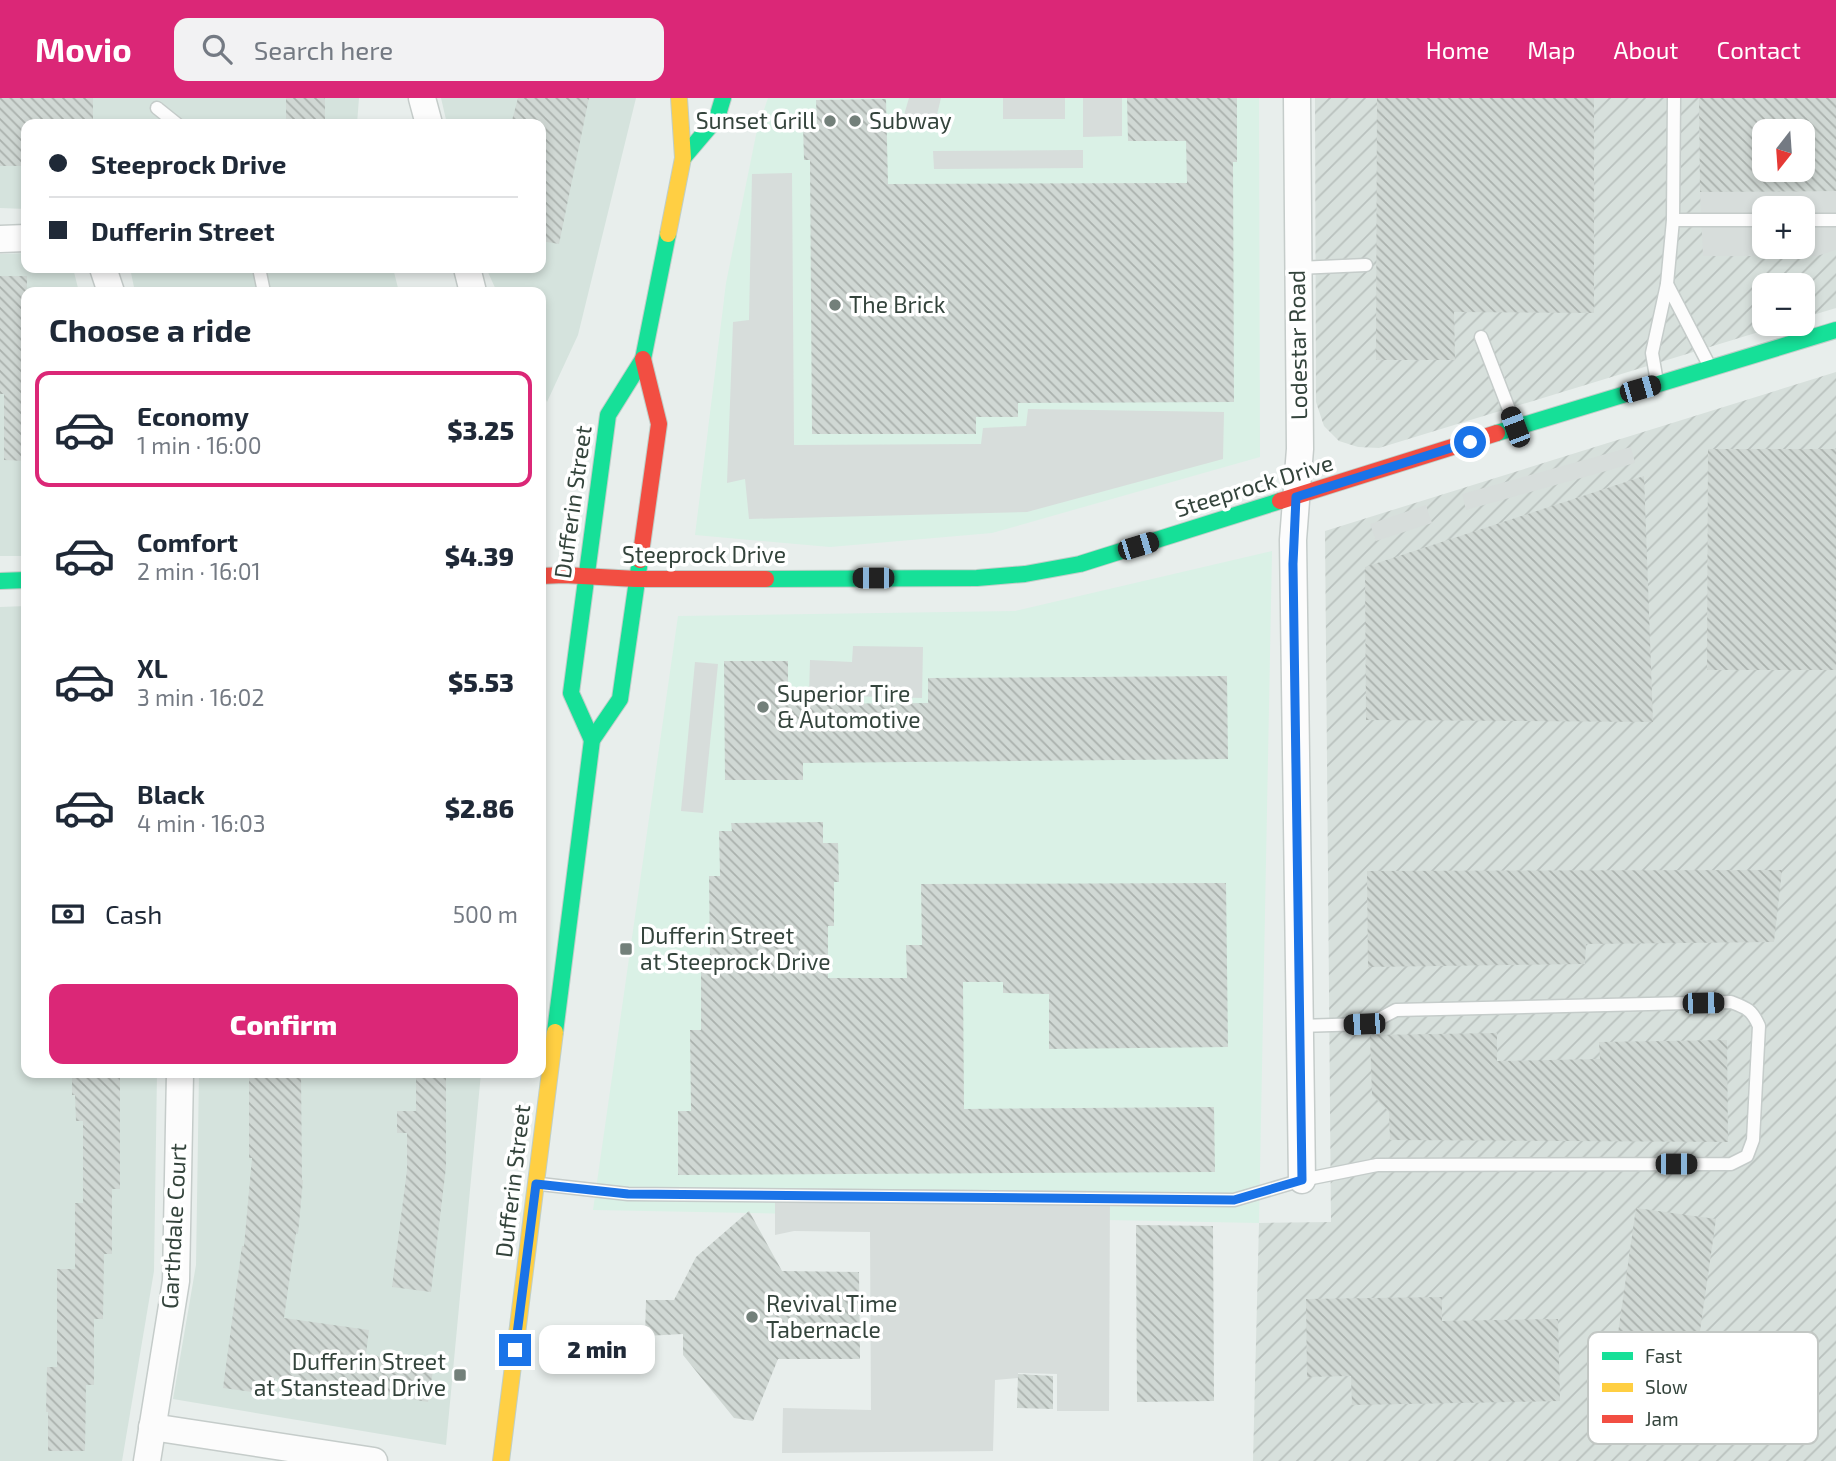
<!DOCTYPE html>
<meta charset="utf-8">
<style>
body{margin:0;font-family:"Exo 2",sans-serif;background:#f2f2f3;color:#1f2937;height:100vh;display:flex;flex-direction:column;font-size:26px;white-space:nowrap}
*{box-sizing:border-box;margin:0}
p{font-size:23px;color:#747a83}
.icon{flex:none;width:38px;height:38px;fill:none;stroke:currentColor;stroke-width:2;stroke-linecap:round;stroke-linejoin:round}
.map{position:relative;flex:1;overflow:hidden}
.sheet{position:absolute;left:21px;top:189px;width:525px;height:791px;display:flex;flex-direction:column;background:#fff;border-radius:14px;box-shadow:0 4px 10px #0003}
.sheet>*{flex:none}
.banner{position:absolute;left:21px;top:21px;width:525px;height:154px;border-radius:14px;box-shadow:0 4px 10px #0003;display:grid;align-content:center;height:154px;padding:0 28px;background:#fff}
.needle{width:46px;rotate:197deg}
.tools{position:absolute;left:1752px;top:21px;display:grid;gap:14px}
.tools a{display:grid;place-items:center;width:63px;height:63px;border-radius:14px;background:#fff;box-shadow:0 4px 10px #0003;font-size:35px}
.end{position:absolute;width:32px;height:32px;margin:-16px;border:9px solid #1a73e8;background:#fff;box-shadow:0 0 0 4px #fff}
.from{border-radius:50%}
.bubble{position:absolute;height:49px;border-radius:14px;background:#fff;box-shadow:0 4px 10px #0003;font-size:23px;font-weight:800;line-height:49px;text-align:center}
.car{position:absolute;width:21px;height:42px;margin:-21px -10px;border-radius:9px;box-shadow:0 0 5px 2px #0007;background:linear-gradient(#222 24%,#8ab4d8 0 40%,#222 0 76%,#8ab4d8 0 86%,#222 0)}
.banner b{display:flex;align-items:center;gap:24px;height:66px;font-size:26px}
.banner b+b{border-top:2px solid #e0e1e3}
.banner i{width:18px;height:18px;background:#1f2937}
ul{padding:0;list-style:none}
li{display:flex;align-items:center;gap:21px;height:116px;margin:0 14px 10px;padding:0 14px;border:4px solid transparent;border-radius:14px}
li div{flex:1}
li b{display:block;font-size:26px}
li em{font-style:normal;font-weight:800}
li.active{border-color:#db2777}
li>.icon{width:63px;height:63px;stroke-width:1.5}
h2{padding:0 28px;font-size:32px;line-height:84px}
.pay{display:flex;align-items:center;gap:18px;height:77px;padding:0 28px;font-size:26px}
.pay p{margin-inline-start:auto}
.button{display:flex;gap:14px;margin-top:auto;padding:14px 28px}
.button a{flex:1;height:80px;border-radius:14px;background:#db2777;color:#fff;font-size:28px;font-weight:800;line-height:80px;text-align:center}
header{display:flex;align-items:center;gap:42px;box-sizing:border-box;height:98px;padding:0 35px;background:#db2777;color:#fff}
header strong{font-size:33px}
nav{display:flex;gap:38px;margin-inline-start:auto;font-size:24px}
.search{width:490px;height:63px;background:#f2f2f3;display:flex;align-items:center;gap:18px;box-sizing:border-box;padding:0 24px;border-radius:14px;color:#747a83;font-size:26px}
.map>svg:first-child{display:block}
.residential{fill:#d5e3dd}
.commercial{fill:#daf1e6}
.industrial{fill:url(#industrial-furrows);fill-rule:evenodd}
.parking{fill:#d7dddb;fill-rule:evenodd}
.building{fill:url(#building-back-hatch);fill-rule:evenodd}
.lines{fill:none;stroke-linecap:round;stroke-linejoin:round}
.lane-casing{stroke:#c5ccca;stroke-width:15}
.street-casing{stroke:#c5ccca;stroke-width:29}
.fast-casing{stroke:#bfcec8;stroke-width:18}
.slow-casing{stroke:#bfcec8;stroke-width:18}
.jam-casing{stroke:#bfcec8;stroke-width:18}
.lane{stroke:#fcfcfc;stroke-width:12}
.street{stroke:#fcfcfc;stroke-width:26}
.fast{stroke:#16e098;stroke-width:16}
.slow{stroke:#ffcf43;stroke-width:16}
.jam{stroke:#f24e42;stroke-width:16}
.route{stroke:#1a73e8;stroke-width:9}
.poi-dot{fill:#73807a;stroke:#fff;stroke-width:2.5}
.labels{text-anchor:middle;stroke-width:7;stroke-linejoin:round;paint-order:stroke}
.poi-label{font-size:23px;fill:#34443c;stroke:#fff;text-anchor:start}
.street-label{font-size:23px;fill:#34443c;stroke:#fff}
.key{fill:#fff;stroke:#c2c7c4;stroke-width:2}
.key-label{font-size:19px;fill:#34443c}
</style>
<header>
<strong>Movio</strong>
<div class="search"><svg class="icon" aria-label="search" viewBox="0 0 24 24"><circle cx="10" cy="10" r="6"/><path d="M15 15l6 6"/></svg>Search here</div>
<nav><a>Home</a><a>Map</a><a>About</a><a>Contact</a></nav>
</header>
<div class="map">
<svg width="1836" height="1363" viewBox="0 0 1836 1363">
<defs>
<pattern id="industrial-furrows" width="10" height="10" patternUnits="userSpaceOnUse" patternTransform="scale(1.75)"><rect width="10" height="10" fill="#d7e0dc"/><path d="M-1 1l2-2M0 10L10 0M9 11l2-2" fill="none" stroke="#b9c1be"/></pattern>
<pattern id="building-back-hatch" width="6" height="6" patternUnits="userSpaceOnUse" patternTransform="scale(1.75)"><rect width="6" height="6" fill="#d0d8d4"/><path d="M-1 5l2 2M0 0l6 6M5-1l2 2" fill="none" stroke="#aab1ad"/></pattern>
</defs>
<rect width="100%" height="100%" fill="#e8eeec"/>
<g class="residential">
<path d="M0 0H359L357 26H26V111L0 110Z"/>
<path d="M441 0H636L578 237 547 304 541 289V194H497L486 170H541V26H447Z"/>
<path d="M26 155V170H73L79 194H26V458H0V156Z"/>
<path d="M130 170H393L399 194H135Z"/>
<path d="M26 508V975H157L154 1173 122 1363H0V509Z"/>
<path d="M199 975H481L446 1347 173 1301 196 1167Z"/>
</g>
<g class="commercial">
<path d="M768 0H1259L1260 359 992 435 830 449 695 437 726 185 757 32Z"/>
<path d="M1272 453 1259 1125 593 1112 678 518 1015 513Z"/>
</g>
<g class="industrial">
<path d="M1315 0H1836V210L1803 220 1802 187H1764V226H1785L1379 350 1358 349 1339 343 1324 328 1316 304ZM1764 33H1802V72H1764ZM1764 110H1802V149H1764Z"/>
<path d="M1836 274V1363H1253L1259 1125 1331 1124 1325 433Z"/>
</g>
<g class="parking">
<path d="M909 0H941L935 25 904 17Z"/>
<rect x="1003" y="0" width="62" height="21"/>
<path d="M1083 0H1122V38L1083 39Z"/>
<path d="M1083 52V70L934 71 933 53Z"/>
<path d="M792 75 794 347 981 346 983 330 1026 328 1028 311 1224 314 1223 361 1027 414 749 421 745 381 727 385 733 224 749 222 752 76Z"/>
<path d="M1836 93V152L1817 158H1703L1700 94ZM1764 110H1802V149H1764Z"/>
<path d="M1631 349 1635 365 1466 412 1462 396Z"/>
<path d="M1426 407 1432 425 1376 443 1370 426Z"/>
<path d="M853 548 923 549 922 600 809 597 810 562 852 564Z"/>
<path d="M695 564 718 566 703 715 681 713Z"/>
<path d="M775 1090 1110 1093 1109 1313H1057V1276L1018 1275V1280L995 1282 993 1353 782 1355 783 1310 871 1312 870 1134 794 1133 775 1137Z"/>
</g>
<g class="building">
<path d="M0 0H93V26H25V68H0Z"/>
<rect x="286" y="0" width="39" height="26"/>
<path d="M518 0H589L559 146 541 143V26H511Z"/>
<path d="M1127 0H1237V64H1233L1234 304 1018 305V319H976V336H812L810 62H804L803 26H817L816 2 886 1 888 86 1187 85 1186 43H1128Z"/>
<path d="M1377 0H1594V215L1454 214 1455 262H1376Z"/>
<path d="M1699 0H1836V93L1700 94ZM1764 33H1802V72H1764Z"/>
<path d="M0 178H27L26 363 4 362V296H0Z"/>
<path d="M1708 351H1836V572H1707Z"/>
<path d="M1644 378 1653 624 1366 622 1365 469Z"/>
<path d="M724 563H788V606L928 605V580L1227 578 1228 661 803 665V682H725Z"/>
<path d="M823 724V745H838L839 784H834V828H828V880H907L906 847H922L921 786 1226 785 1228 949 1049 951V896L1003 895V884H963L964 1011 1214 1009 1215 1074 678 1077V1013H691L690 932H701V862H710L709 778H720L719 733H732L731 725Z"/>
<path d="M1782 772 1774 844 1586 846 1585 866 1368 869 1367 773Z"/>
<path d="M1497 935V963L1600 961 1599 944 1727 942 1728 1044 1390 1042 1389 1014 1372 997 1370 937Z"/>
<path d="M72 975H120V1091H112V1156H104L103 1221H94V1287H86L85 1353H48V1314H46L47 1269H57V1171H75V1105H83V1023H76L75 997H72Z"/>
<path d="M249 975H301L302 1082H303L298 1136 296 1135 284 1220 369 1232 366 1256 434 1267 428 1304 382 1296 275 1281 273 1297 223 1290 242 1148H244L252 1060H249Z"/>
<path d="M416 975H446V1069L431 1194 392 1189 407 1072V1035H397V1013H416Z"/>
<path d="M1636 1110 1716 1121 1685 1338 1605 1326Z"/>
<path d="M749 1113 782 1173 859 1174 860 1261H778L753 1323 734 1320 683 1257V1236L645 1238 646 1202H674L696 1159Z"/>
<path d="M1136 1127 1213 1128 1214 1303 1137 1304Z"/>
<path d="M1442 1199V1223L1558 1221 1560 1303 1352 1307 1351 1278 1307 1279 1306 1201Z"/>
<path d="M1018 1276 1053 1278V1311L1017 1310Z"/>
</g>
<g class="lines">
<defs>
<g id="lane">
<path d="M157 10 177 26"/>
<path d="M1673 122H1764"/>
<path d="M1802 122H1836"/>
<path d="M259 170 264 194"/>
<path d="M1297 170 1366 167"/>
<path d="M1667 186 1673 122 1674 0"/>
<path d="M1481 239 1515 327"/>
<path d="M1657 284 1652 255 1667 186 1709 267"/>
<path d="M540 1086 628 1096 1234 1102 1302 1082 1377 1067 1731 1066 1747 1058 1753 1042 1759 928C1752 912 1747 910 1731 904L1396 912 1377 922 1365 926 1299 928"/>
</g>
<g id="street">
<path d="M422 0 429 26"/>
<path d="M1297 0 1300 351 1293 442 1302 1082"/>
<path d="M0 141 26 140"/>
<path d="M103 170 111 194"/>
<path d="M467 170 473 194"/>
<path d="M152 1329 374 1363"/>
<path d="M147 1363 176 1183 180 975"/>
</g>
<g id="fast">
<path d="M683 60 717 20 723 0"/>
<path d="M1497 335 1836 232"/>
<path d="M766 481 977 480 1025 476 1080 466 1280 403"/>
<path d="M0 483 26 482"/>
<path d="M592 642 571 595 608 317 643 261 668 136"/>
<path d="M555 934 592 642 620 601 640 462"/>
</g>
<g id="slow">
<path d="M668 136 683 60 679 0"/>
<path d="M501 1363 555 934"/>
</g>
<g id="jam">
<path d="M1280 403 1497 335"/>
<path d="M640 462 659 326 643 261"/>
<path d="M541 478 564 477 636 481H766"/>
</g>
</defs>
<use href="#lane" class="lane-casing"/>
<use href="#street" class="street-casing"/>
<use href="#fast" class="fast-casing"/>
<use href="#slow" class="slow-casing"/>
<use href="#jam" class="jam-casing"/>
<use href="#lane" class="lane"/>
<use href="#street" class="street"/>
<use href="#fast" class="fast"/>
<use href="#slow" class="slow"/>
<use href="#jam" class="jam"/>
</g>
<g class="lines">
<path class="route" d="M515 1252 536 1086 628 1096 1234 1102 1302 1082 1293 466 1296 399 1470 344"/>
</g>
<g class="poi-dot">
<circle cx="830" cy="23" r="7"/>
<circle cx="855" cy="23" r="7"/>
<circle cx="835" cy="207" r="7"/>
<circle cx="763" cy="609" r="7"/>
<rect x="619" y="844" width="14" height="14" rx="3.5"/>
<circle cx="752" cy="1219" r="7"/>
<rect x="453" y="1270" width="14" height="14" rx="3.5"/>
</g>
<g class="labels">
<g class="poi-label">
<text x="816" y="31" text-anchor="end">Sunset Grill</text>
<text x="869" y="31">Subway</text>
<text x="849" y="215">The Brick</text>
<text x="777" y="604">Superior Tire<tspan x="777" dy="26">&amp; Automotive</tspan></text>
<text x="640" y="846">Dufferin Street<tspan x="640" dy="26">at Steeprock Drive</tspan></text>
<text x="766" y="1214">Revival Time<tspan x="766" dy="26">Tabernacle</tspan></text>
<text x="446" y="1272" text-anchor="end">Dufferin Street<tspan x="446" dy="26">at Stanstead Drive</tspan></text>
</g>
<g class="street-label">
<text transform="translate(1298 247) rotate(-91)" y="8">Lodestar Road</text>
<text transform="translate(1254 388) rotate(-17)" y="8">Steeprock Drive</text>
<text transform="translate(573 404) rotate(-82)" y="8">Dufferin Street</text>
<text x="704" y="465">Steeprock Drive</text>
<text transform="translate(513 1083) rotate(-83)" y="8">Dufferin Street</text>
<text transform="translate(174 1128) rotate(-87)" y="8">Garthdale Court</text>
</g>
</g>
<rect x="1588" y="1234" width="230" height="112" rx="10" class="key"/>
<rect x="1602" y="1254" width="31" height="8" fill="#16e098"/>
<rect x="1602" y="1285" width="31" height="9" fill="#ffcf43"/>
<rect x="1602" y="1317" width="31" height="8" fill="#f24e42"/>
<g class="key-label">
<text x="1645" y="1265">Fast</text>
<text x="1645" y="1296">Slow</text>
<text x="1645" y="1328">Jam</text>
</g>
</svg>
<div class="tools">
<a><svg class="needle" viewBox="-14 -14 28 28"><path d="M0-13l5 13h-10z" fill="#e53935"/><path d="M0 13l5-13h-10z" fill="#747a83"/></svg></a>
<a>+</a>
<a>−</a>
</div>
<i class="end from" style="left:1470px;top:344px"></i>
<i class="end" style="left:515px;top:1252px"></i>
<div class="bubble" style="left:539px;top:1227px;width:116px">2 min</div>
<i class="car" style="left:1640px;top:291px;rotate:74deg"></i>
<i class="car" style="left:1515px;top:329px;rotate:339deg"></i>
<i class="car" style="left:1138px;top:448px;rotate:73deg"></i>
<i class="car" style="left:873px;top:480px;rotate:270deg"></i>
<i class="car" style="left:1703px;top:905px;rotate:89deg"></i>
<i class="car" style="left:1364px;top:926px;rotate:268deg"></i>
<i class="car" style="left:1676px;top:1066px;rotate:90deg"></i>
<div class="banner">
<b><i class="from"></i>Steeprock Drive</b>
<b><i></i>Dufferin Street</b>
</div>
<section class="sheet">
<h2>Choose a ride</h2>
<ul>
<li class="active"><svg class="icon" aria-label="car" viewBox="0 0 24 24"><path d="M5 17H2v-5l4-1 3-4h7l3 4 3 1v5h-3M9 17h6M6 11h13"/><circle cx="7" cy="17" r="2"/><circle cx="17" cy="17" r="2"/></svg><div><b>Economy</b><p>1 min · 16:00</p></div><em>$3.25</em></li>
<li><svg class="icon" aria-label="car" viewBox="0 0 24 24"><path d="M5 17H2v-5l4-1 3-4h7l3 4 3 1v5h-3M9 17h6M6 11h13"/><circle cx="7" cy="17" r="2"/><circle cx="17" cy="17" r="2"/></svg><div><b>Comfort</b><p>2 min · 16:01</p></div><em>$4.39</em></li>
<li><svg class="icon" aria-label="car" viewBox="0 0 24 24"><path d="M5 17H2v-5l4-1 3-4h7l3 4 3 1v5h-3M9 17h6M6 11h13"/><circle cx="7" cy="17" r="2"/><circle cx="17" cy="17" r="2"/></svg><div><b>XL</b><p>3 min · 16:02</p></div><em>$5.53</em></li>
<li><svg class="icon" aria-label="car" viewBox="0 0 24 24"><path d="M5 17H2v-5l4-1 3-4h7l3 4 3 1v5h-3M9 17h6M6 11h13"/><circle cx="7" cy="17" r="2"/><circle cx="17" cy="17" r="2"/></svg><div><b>Black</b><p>4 min · 16:03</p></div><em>$2.86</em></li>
</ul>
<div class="pay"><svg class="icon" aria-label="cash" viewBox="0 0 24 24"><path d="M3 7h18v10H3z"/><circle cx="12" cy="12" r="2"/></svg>Cash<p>500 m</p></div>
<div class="button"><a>Confirm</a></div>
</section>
</div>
